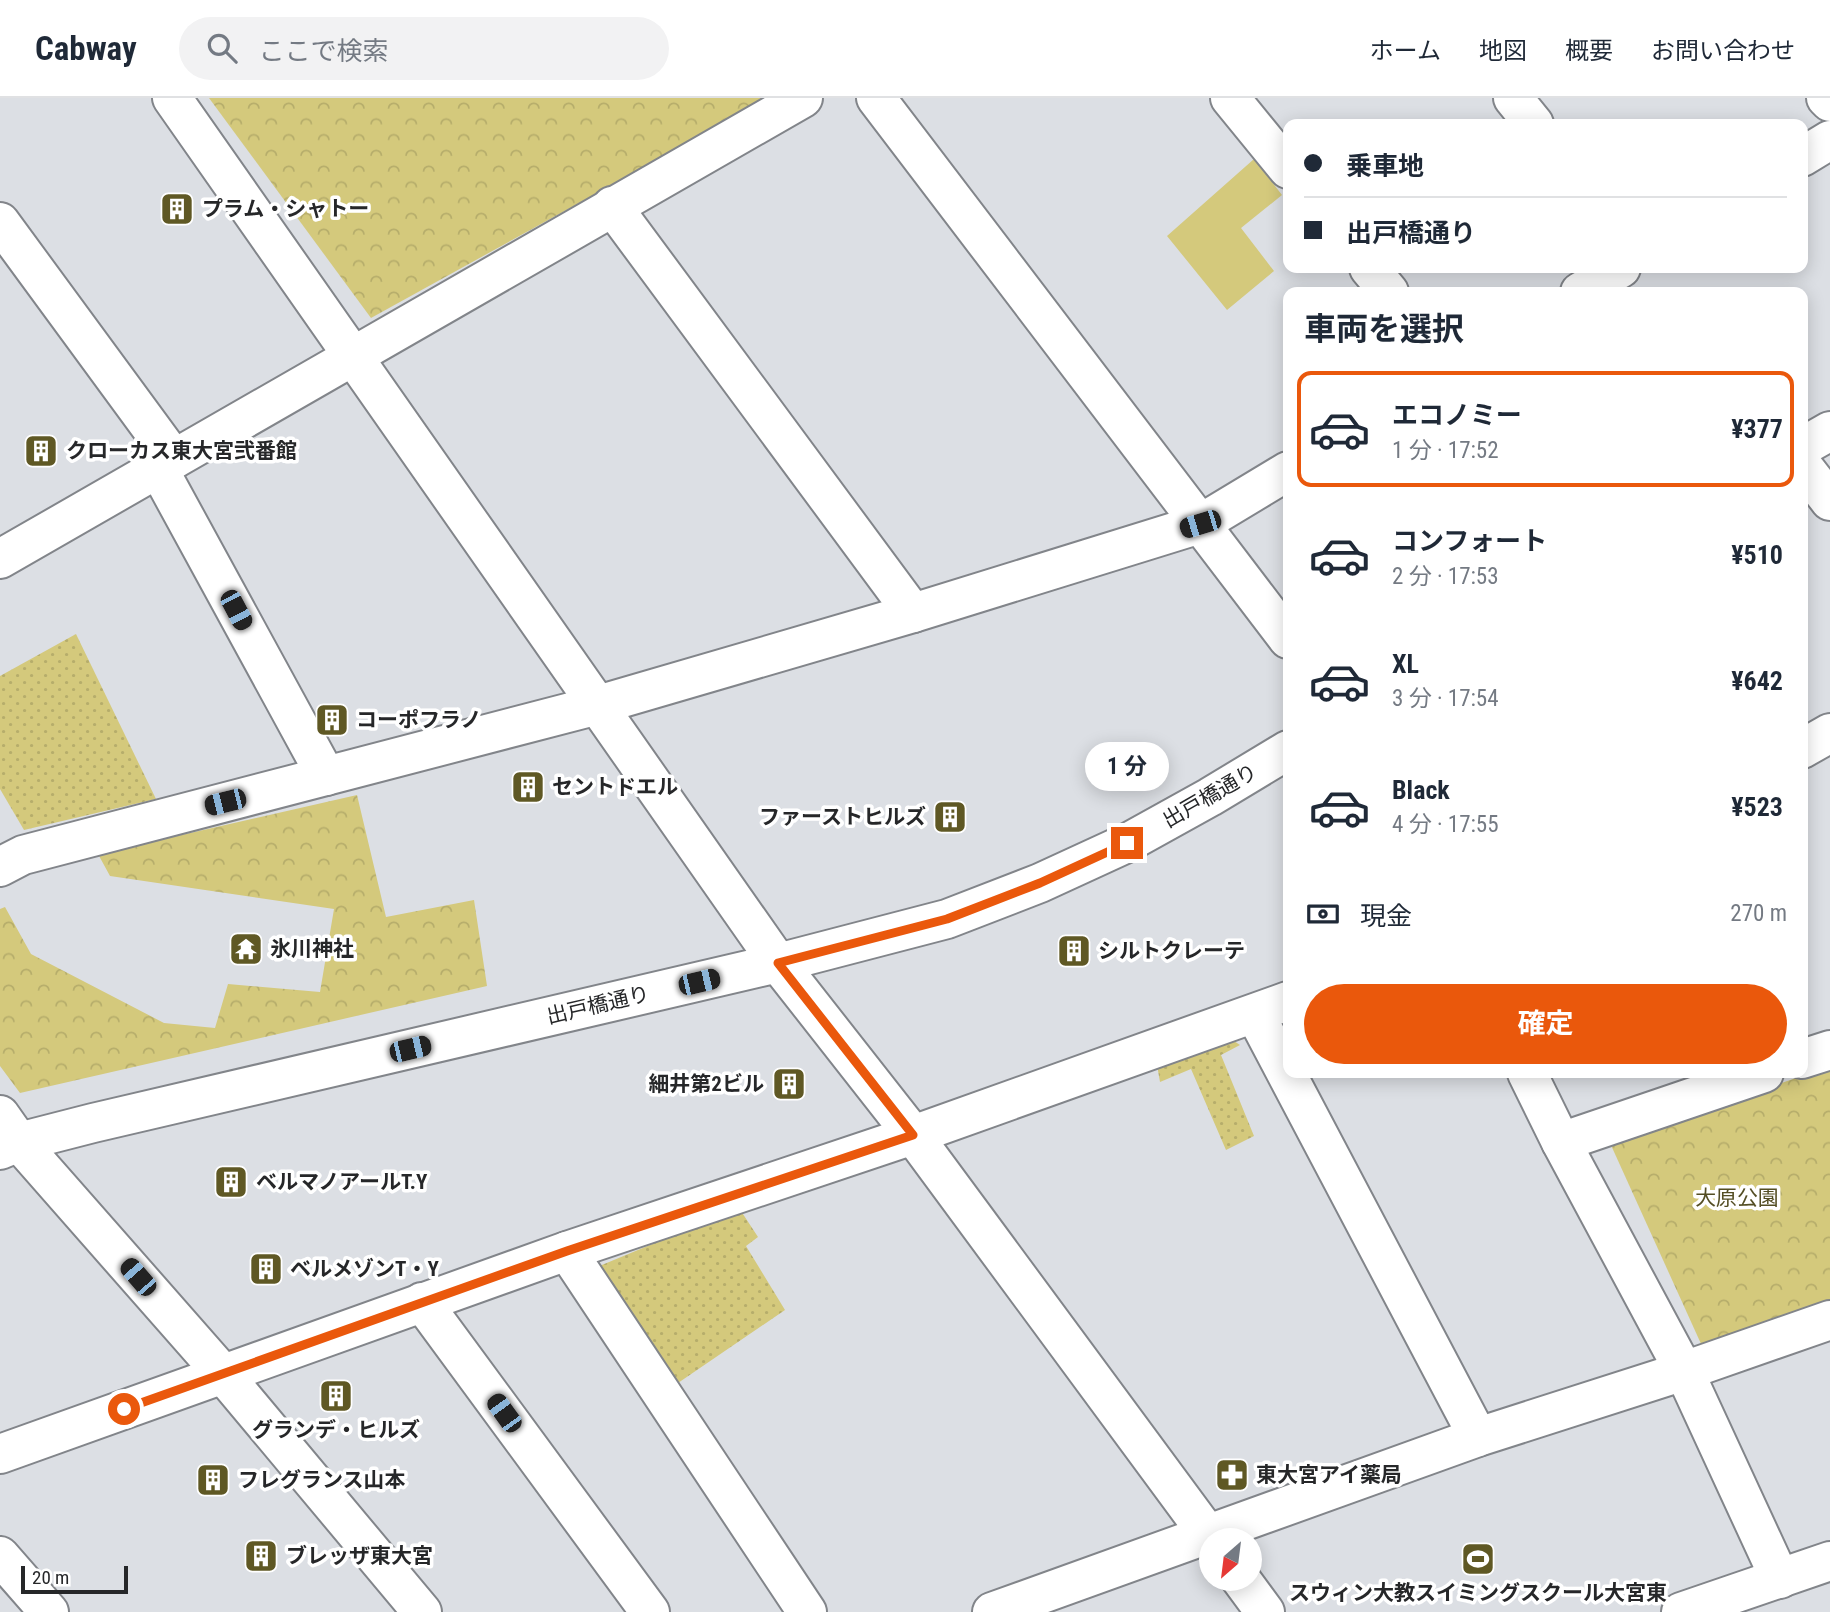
<!DOCTYPE html>
<html lang="ja">
<meta charset="utf-8">
<style>
body{margin:0;font-family:"Roboto Condensed","Noto Sans JP",sans-serif;background:#f2f2f3;color:#1f2937;height:100vh;display:flex;flex-direction:column;font-size:26px;white-space:nowrap}
*{box-sizing:border-box;margin:0}
p{font-size:23px;color:#747a83}
.icon{flex:none;width:38px;height:38px;fill:none;stroke:currentColor;stroke-width:2;stroke-linecap:round;stroke-linejoin:round}
.map{position:relative;flex:1;overflow:hidden}
.panel{position:absolute;left:1283px;top:189px;width:525px;height:791px;display:flex;flex-direction:column;background:#fff;border-radius:14px;box-shadow:0 4px 18px #0003}
.panel>*{flex:none}
.guide{position:absolute;left:1283px;top:21px;width:525px;height:154px;border-radius:14px;box-shadow:0 4px 18px #0003;display:grid;align-content:center;height:154px;padding:0 21px;background:#fff}
.needle{width:46px;rotate:208deg}
.controls{position:absolute;left:1199px;top:1430px;display:grid;gap:14px}
.controls a{display:grid;place-items:center;width:63px;height:63px;border-radius:50%;background:#fff;box-shadow:0 4px 18px #0003;font-size:35px}
.scale{position:absolute;left:21px;bottom:18px;width:107px;box-sizing:border-box;padding-left:7px;border:4px solid #262729;border-top:0;font-size:19px;line-height:24px;white-space:nowrap;color:#262729;-webkit-text-stroke:5px #fff;paint-order:stroke}
.end{position:absolute;width:32px;height:32px;margin:-16px;border:9px solid #ea580c;background:#fff;box-shadow:0 0 0 4px #fff}
.from{border-radius:50%}
.bubble{position:absolute;height:49px;border-radius:24px;background:#fff;box-shadow:0 4px 18px #0003;font-size:23px;font-weight:700;line-height:49px;text-align:center}
.car{position:absolute;width:21px;height:42px;margin:-21px -10px;border-radius:9px;box-shadow:0 0 5px 2px #0007;background:linear-gradient(#222 24%,#8ab4d8 0 40%,#222 0 76%,#8ab4d8 0 86%,#222 0)}
.guide b{display:flex;align-items:center;gap:24px;height:66px;font-size:26px}
.guide b+b{border-top:2px solid #e0e1e3}
.guide i{width:18px;height:18px;background:#1f2937}
ul{padding:0;list-style:none}
li{display:flex;align-items:center;gap:21px;height:116px;margin:0 14px 10px;padding:0 7px;border:4px solid transparent;border-radius:14px}
li div{flex:1}
li b{display:block;font-size:26px}
li em{font-style:normal;font-weight:700}
li.on{border-color:#ea580c}
li>.icon{width:63px;height:63px;stroke-width:1.5}
h2{padding:0 21px;font-size:32px;line-height:84px}
.pay{display:flex;align-items:center;gap:18px;height:77px;padding:0 21px;font-size:26px}
.pay p{margin-inline-start:auto}
.button{display:flex;gap:14px;margin-top:auto;padding:14px 21px}
.button a{flex:1;height:80px;border-radius:42px;background:#ea580c;color:#fff;font-size:28px;font-weight:700;line-height:80px;text-align:center}
header{display:flex;align-items:center;gap:42px;box-sizing:border-box;height:98px;padding:0 35px;background:#fff;border-bottom:2px solid #e0e1e3}
header strong{font-size:33px}
nav{display:flex;gap:38px;margin-inline-start:auto;font-size:24px}
.search{width:490px;height:63px;background:#f2f2f3;display:flex;align-items:center;gap:18px;box-sizing:border-box;padding:0 24px;border-radius:38px;color:#747a83;font-size:26px}
.map>svg:first-child{display:block}
.grass{fill:#d4c97c}
.forest{fill:url(#forest-crowns)}
.garden{fill:url(#garden-dots)}
.lines{fill:none;stroke-linecap:round;stroke-linejoin:round}
.minor-casing{stroke:#82858a;stroke-width:42}
.tertiary-casing{stroke:#82858a;stroke-width:42}
.minor{stroke:#fff;stroke-width:38}
.tertiary{stroke:#fff;stroke-width:38}
.route{stroke:#ea580c;stroke-width:9}
.labels{text-anchor:middle;stroke-width:7;stroke-linejoin:round;paint-order:stroke}
.poi-label{font-size:21px;font-weight:bold;fill:#262729;stroke:#fff;text-anchor:start}
.street-label{font-size:21px;fill:#262729;stroke:#fff}
.park-label{font-size:21px;fill:#544e24;stroke:#fff}
</style>
<header>
<strong>Cabway</strong>
<div class="search"><svg class="icon" aria-label="search" viewBox="0 0 24 24"><circle cx="10" cy="10" r="6"/><path d="M15 15l6 6"/></svg>ここで検索</div>
<nav><a>ホーム</a><a>地図</a><a>概要</a><a>お問い合わせ</a></nav>
</header>
<div class="map">
<svg width="1830" height="1514" viewBox="0 0 1830 1514">
<defs>
<pattern id="forest-crowns" width="20" height="18" patternUnits="userSpaceOnUse" patternTransform="scale(1.75)"><rect width="20" height="18" fill="#d4c97c"/><path d="M2 6a3 3 0 1 1 6 0M12 15a3 3 0 1 1 6 0" fill="none" stroke="#b6ad6b"/></pattern>
<pattern id="garden-dots" width="8" height="8" patternUnits="userSpaceOnUse" patternTransform="scale(1.75)"><rect width="8" height="8" fill="#d4c97c"/><path d="M2 2h.1M6 6h.1" fill="none" stroke="#b6ad6b" stroke-width="1.8" stroke-linecap="round"/></pattern>
</defs>
<rect width="100%" height="100%" fill="#dcdfe4"/>
<path class="grass" d="M1254 61 1282 97 1241 130 1274 173 1227 212 1167 138Z"/>
<g class="forest">
<path d="M209 0H769L371 220Z"/>
<path d="M357 697 386 819 474 802 487 888 20 995 0 968V811L5 809 31 856 164 925 215 930 228 886 320 894 334 811 110 778 98 756Z"/>
<path d="M1830 968V1202L1702 1248 1610 1045Z"/>
</g>
<g class="garden">
<path d="M76 536 156 701 24 732 0 691V578Z"/>
<path d="M1234 943 1240 947 1221 957 1254 1038 1226 1052 1191 971 1160 984 1157 967Z"/>
<path d="M739 1110 758 1139 746 1148 785 1212 678 1285 597 1169Z"/>
</g>
<g class="lines">
<defs>
<g id="minor">
<path d="M172 0 778 865 913 1037 1212 1442"/>
<path d="M876 0 1288 541"/>
<path d="M1230 0 1288 71"/>
<path d="M1513 0 1534 26"/>
<path d="M1826 0 1830 4"/>
<path d="M1802 59 1830 42"/>
<path d="M612 108 913 515"/>
<path d="M0 124 174 361"/>
<path d="M1369 170 1389 194"/>
<path d="M1580 194 1621 170"/>
<path d="M1802 367 1830 403"/>
<path d="M158 370 326 678"/>
<path d="M1802 651 1830 635"/>
<path d="M0 769 23 757 598 607 913 515 1200 426 1288 373"/>
<path d="M1255 916 1478 1339"/>
<path d="M1802 961 1830 952"/>
<path d="M1527 975 1561 1044 1684 1273 1780 1481"/>
<path d="M0 1017 19 1044 223 1276 422 1514"/>
<path d="M1561 1044 1764 975"/>
<path d="M567 1153 807 1514"/>
<path d="M422 1204 650 1514"/>
<path d="M0 1356 567 1153 913 1037 1288 903"/>
<path d="M0 1458 49 1514"/>
<path d="M1240 1480 1265 1514"/>
<path d="M992 1514 1478 1339 1684 1273 1830 1222"/>
<path d="M1681 1514 1830 1463"/>
</g>
<g id="tertiary">
<path d="M1802 349 1830 333"/>
<path d="M0 461 803 0"/>
<path d="M0 1052 19 1044 93 1025 778 865 947 821 1040 785 1127 745 1210 699 1288 652"/>
</g>
</defs>
<use href="#minor" class="minor-casing"/>
<use href="#tertiary" class="tertiary-casing"/>
<use href="#minor" class="minor"/>
<use href="#tertiary" class="tertiary"/>
</g>
<g class="lines">
<path class="route" d="M124 1311 567 1153 913 1037 778 865 947 821 1040 785 1127 745"/>
</g>
<defs>
<symbol id="building-square" viewBox="-11 -11 22 22"><rect x="-9" y="-9" width="18" height="18" rx="4" fill="#5f5824" stroke="#fff"/><path d="M-4-6H4V6H1V3H-1V6H-4ZM-2.5-4.3h1.7v1.8h-1.7ZM.8-4.3h1.7v1.8H.8ZM-2.5-1h1.7V.8h-1.7ZM.8-1h1.7V.8H.8Z" fill="#fff"/></symbol>
<symbol id="temple-square" viewBox="-11 -11 22 22"><rect x="-9" y="-9" width="18" height="18" rx="4" fill="#5f5824" stroke="#fff"/><path d="M0-6L5-2H3V0L6.5 2.5H4V6H1.5V3h-3V6H-4V2.5H-6.5L-3 0V-2H-5Z" fill="#fff"/></symbol>
<symbol id="pharmacy-square" viewBox="-11 -11 22 22"><rect x="-9" y="-9" width="18" height="18" rx="4" fill="#5f5824" stroke="#fff"/><path d="M-2-6h4v4h4v4h-4v4h-4v-4h-4v-4h4Z" fill="#fff"/></symbol>
<symbol id="stadium-square" viewBox="-11 -11 22 22"><rect x="-9" y="-9" width="18" height="18" rx="4" fill="#5f5824" stroke="#fff"/><path d="M0-5a6.5 5 0 1 0 0 10a6.5 5 0 1 0 0-10ZM-3.5-1.8h7v3.6h-7Z" fill="#fff"/></symbol>
</defs>
<g fill-rule="evenodd">
<use href="#building-square" x="158" y="92" width="38" height="38"/>
<use href="#building-square" x="22" y="334" width="38" height="38"/>
<use href="#building-square" x="313" y="603" width="38" height="38"/>
<use href="#building-square" x="509" y="670" width="38" height="38"/>
<use href="#building-square" x="931" y="700" width="38" height="38"/>
<use href="#temple-square" x="227" y="832" width="38" height="38"/>
<use href="#building-square" x="1055" y="834" width="38" height="38"/>
<use href="#building-square" x="770" y="967" width="38" height="38"/>
<use href="#building-square" x="212" y="1065" width="38" height="38"/>
<use href="#building-square" x="247" y="1152" width="38" height="38"/>
<use href="#building-square" x="317" y="1279" width="38" height="38"/>
<use href="#pharmacy-square" x="1213" y="1358" width="38" height="38"/>
<use href="#building-square" x="194" y="1363" width="38" height="38"/>
<use href="#building-square" x="242" y="1439" width="38" height="38"/>
<use href="#stadium-square" x="1459" y="1442" width="38" height="38"/>
</g>
<g class="labels">
<g class="poi-label">
<text x="202" y="118">プラム・シャトー</text>
<text x="66" y="360">クローカス東大宮弐番館</text>
<text x="356" y="629">コーポフラノ</text>
<text x="552" y="696">セントドエル</text>
<text x="926" y="726" text-anchor="end">ファーストヒルズ</text>
<text x="270" y="858">氷川神社</text>
<text x="1098" y="860">シルトクレーテ</text>
<text x="764" y="993" text-anchor="end">細井第2ビル</text>
<text x="256" y="1091">ベルマノアールT.Y</text>
<text x="290" y="1178">ベルメゾンT・Y</text>
<text x="336" y="1339" text-anchor="middle">グランデ・ヒルズ</text>
<text x="1256" y="1384">東大宮アイ薬局</text>
<text x="238" y="1389">フレグランス山本</text>
<text x="286" y="1465">ブレッザ東大宮</text>
<text x="1478" y="1502" text-anchor="middle">スウィン大教スイミングスクール大宮東</text>
</g>
<g class="street-label">
<text transform="translate(1210 698) rotate(-30)" y="7">出戸橋通り</text>
<text transform="translate(598 907) rotate(-13)" y="7">出戸橋通り</text>
</g>
<g class="park-label">
<text x="1737" y="1107">大原公園</text>
</g>
</g>
</svg>
<div class="controls">
<a><svg class="needle" viewBox="-14 -14 28 28"><path d="M0-13l5 13h-10z" fill="#e53935"/><path d="M0 13l5-13h-10z" fill="#747a83"/></svg></a>
</div>
<div class="scale">20 m</div>
<i class="end from" style="left:124px;top:1311px"></i>
<i class="end" style="left:1127px;top:745px"></i>
<div class="bubble" style="left:1085px;top:644px;width:84px">1 分</div>
<i class="car" style="left:1200px;top:426px;rotate:253deg"></i>
<i class="car" style="left:236px;top:512px;rotate:152deg"></i>
<i class="car" style="left:225px;top:704px;rotate:256deg"></i>
<i class="car" style="left:699px;top:884px;rotate:77deg"></i>
<i class="car" style="left:410px;top:951px;rotate:77deg"></i>
<i class="car" style="left:138px;top:1179px;rotate:319deg"></i>
<i class="car" style="left:504px;top:1315px;rotate:324deg"></i>
<div class="guide">
<b><i class="from"></i>乗車地</b>
<b><i></i>出戸橋通り</b>
</div>
<section class="panel">
<h2>車両を選択</h2>
<ul>
<li class="on"><svg class="icon" aria-label="car" viewBox="0 0 24 24"><path d="M5 17H2v-5l4-1 3-4h7l3 4 3 1v5h-3M9 17h6M6 11h13"/><circle cx="7" cy="17" r="2"/><circle cx="17" cy="17" r="2"/></svg><div><b>エコノミー</b><p>1 分 · 17:52</p></div><em>¥377</em></li>
<li><svg class="icon" aria-label="car" viewBox="0 0 24 24"><path d="M5 17H2v-5l4-1 3-4h7l3 4 3 1v5h-3M9 17h6M6 11h13"/><circle cx="7" cy="17" r="2"/><circle cx="17" cy="17" r="2"/></svg><div><b>コンフォート</b><p>2 分 · 17:53</p></div><em>¥510</em></li>
<li><svg class="icon" aria-label="car" viewBox="0 0 24 24"><path d="M5 17H2v-5l4-1 3-4h7l3 4 3 1v5h-3M9 17h6M6 11h13"/><circle cx="7" cy="17" r="2"/><circle cx="17" cy="17" r="2"/></svg><div><b>XL</b><p>3 分 · 17:54</p></div><em>¥642</em></li>
<li><svg class="icon" aria-label="car" viewBox="0 0 24 24"><path d="M5 17H2v-5l4-1 3-4h7l3 4 3 1v5h-3M9 17h6M6 11h13"/><circle cx="7" cy="17" r="2"/><circle cx="17" cy="17" r="2"/></svg><div><b>Black</b><p>4 分 · 17:55</p></div><em>¥523</em></li>
</ul>
<div class="pay"><svg class="icon" aria-label="cash" viewBox="0 0 24 24"><path d="M3 7h18v10H3z"/><circle cx="12" cy="12" r="2"/></svg>現金<p>270 m</p></div>
<div class="button"><a>確定</a></div>
</section>
</div>
